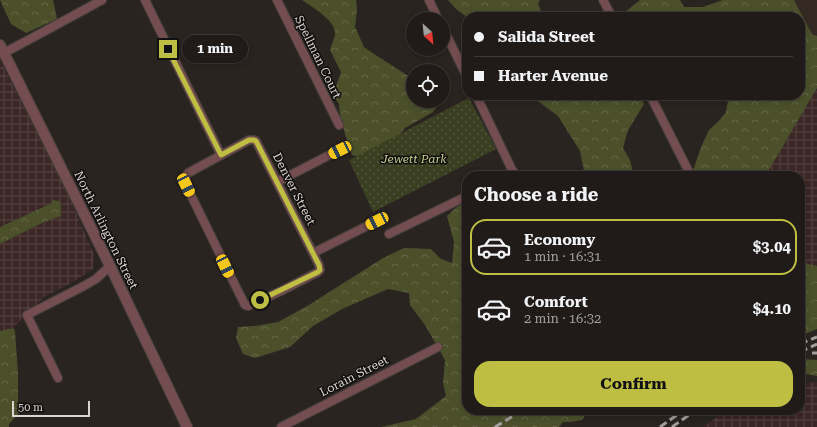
<!DOCTYPE html>
<meta charset="utf-8">
<style>
body{margin:0;font-family:"Roboto Serif",serif;background:#2d2826;color:#f1f3f6;height:100vh;display:flex;flex-direction:column;font-size:15px;white-space:nowrap}
*{box-sizing:border-box;margin:0}
p{font-size:13px;color:#a2a1a2}
.icon{flex:none;width:22px;height:22px;fill:none;stroke:currentColor;stroke-width:2;stroke-linecap:round;stroke-linejoin:round}
.map{position:relative;flex:1;overflow:hidden}
.drawer{position:absolute;left:462px;top:171px;width:343px;height:244px;display:flex;flex-direction:column;background:#201b19;border-radius:16px;box-shadow:0 2px 6px #0003,0 0 0 1px #3d3938}
.drawer>*{flex:none}
.banner{position:absolute;left:462px;top:12px;width:343px;height:88px;border-radius:16px;box-shadow:0 2px 6px #0003,0 0 0 1px #3d3938;display:grid;align-content:center;height:88px;padding:0 12px;background:#201b19}
.needle{width:26px;rotate:153deg}
.buttons{position:absolute;left:406px;top:12px;display:grid;gap:8px}
.buttons a{display:grid;place-items:center;width:44px;height:44px;border-radius:50%;background:#201b19;box-shadow:0 2px 6px #0003,0 0 0 1px #3d3938;font-size:20px}
.scale{position:absolute;left:12px;bottom:10px;width:78px;box-sizing:border-box;padding-left:4px;border:2px solid #d8d4d2;border-top:0;font-size:11px;line-height:14px;white-space:nowrap;color:#d8d4d2;-webkit-text-stroke:3px #110e0d;paint-order:stroke}
.end{position:absolute;width:18px;height:18px;margin:-9px;border:5px solid #bebf42;background:#111;box-shadow:0 0 0 2px #111}
.from{border-radius:50%}
.bubble{position:absolute;height:28px;border-radius:14px;background:#201b19;box-shadow:0 2px 6px #0003,0 0 0 1px #3d3938;font-size:13px;font-weight:700;line-height:28px;text-align:center}
.car{position:absolute;width:12px;height:24px;margin:-12px -6px;border-radius:5px;box-shadow:0 0 3px 1px #0007;background:linear-gradient(#f5c518 24%,#345 0 40%,#f5c518 0 76%,#345 0 86%,#f5c518 0)}
.banner b{display:flex;align-items:center;gap:14px;height:38px;font-size:15px}
.banner b+b{border-top:1px solid #3d3938}
.banner i{width:10px;height:10px;background:#f1f3f6}
ul{padding:0;list-style:none}
li{display:flex;align-items:center;gap:12px;height:56px;margin:0 8px 6px;padding:0 4px;border:2px solid transparent;border-radius:16px}
li div{flex:1}
li b{display:block;font-size:15px}
li em{font-style:normal;font-weight:700}
li.on{border-color:#bebf42}
li>.icon{width:36px;height:36px;stroke-width:1.5}
h2{padding:0 12px;font-size:18px;line-height:48px}
.cta{display:flex;gap:8px;margin-top:auto;padding:8px 12px}
.cta a{flex:1;height:46px;border-radius:16px;background:#bebf42;color:#111;font-size:16px;font-weight:700;line-height:46px;text-align:center}
.map>svg:first-child{display:block}
.built{fill:#352a23}
.industrial{fill:url(#industrial-grid)}
.forest{fill:url(#forest-crowns)}
.park{fill:url(#park-dots)}
.lines{fill:none;stroke-linecap:round;stroke-linejoin:round}
.minor-casing{stroke:#46403d;stroke-width:10}
.tertiary-casing{stroke:#46403d;stroke-width:12}
.minor{stroke:#734d50;stroke-width:8}
.tertiary{stroke:#734d50;stroke-width:10}
.rail{stroke:#a39e9c;stroke-width:3;stroke-dasharray:8 4;stroke-linecap:butt}
.route{stroke:#bebf42;stroke-width:5}
.labels{text-anchor:middle;stroke-width:3;stroke-linejoin:round;paint-order:stroke}
.street-label{font-size:12px;fill:#d8d4d2;stroke:#110e0d}
.park-label{font-size:12px;font-style:italic;fill:#c4cf8d;stroke:#110e0d}
</style>
<div class="map">
<svg width="817" height="427" viewBox="0 0 817 427">
<defs>
<pattern id="industrial-grid" width="8" height="8" patternUnits="userSpaceOnUse"><rect width="8" height="8" fill="#3b2725"/><path d="M0 4h8M4 0v8" fill="none" stroke="#574544"/></pattern>
<pattern id="forest-crowns" width="20" height="18" patternUnits="userSpaceOnUse"><rect width="20" height="18" fill="#4b502b"/><path d="M2 6a3 3 0 1 1 6 0M12 15a3 3 0 1 1 6 0" fill="none" stroke="#646849"/></pattern>
<pattern id="park-dots" width="8" height="8" patternUnits="userSpaceOnUse"><rect width="8" height="8" fill="#3a3f22"/><path d="M2 2h.1M6 6h.1" fill="none" stroke="#565a41" stroke-width="1.8" stroke-linecap="round"/></pattern>
</defs>
<rect width="100%" height="100%" fill="#2a2421"/>
<path class="built" d="M794 0H817V36L812 34Z"/>
<g class="industrial">
<path d="M0 60 46 150 68 194 94 254 93 269 73 282 44 297 13 328 0 331V244L42 223 61 216V208L59 201 51 200 52 203 0 227Z"/>
<path d="M817 88V266L808 264 800 259V176H769V170Z"/>
<path d="M817 382V427H703L717 417 731 410H800V384Z"/>
</g>
<g class="forest">
<path d="M0 0H53L57 19 26 33 11 24Z"/>
<path d="M302 0H356L357 9 355 27 364 47 374 54 413 79V101H435L436 108 433 112 405 128 394 141 364 158 352 155 348 144 340 117 339 104 333 95 341 72 330 50C331 45 334 40 335 35 337 21 312 7 302 0Z"/>
<path d="M448 0H540L538 3 543 17H467L456 9Z"/>
<path d="M640 0H680L684 7H703L723 0H794L812 34 817 36V88L769 170V176H683L694 168 701 147 709 130 719 121 726 112 729 95H800V17H662L659 12 648 17H627L625 12Z"/>
<path d="M531 95H640L644 104 628 130 623 148 630 160 634 176H585L580 151 558 116 535 99Z"/>
<path d="M51 200 60 201 61 207V216L42 223 0 244V227L52 203Z"/>
<path d="M467 203V410H589L582 420 571 422H563L559 427H381L416 419 446 396 443 383 445 360 425 325 410 305 409 293 388 289 342 309 313 326 290 347 255 358 243 354 236 338 238 327 255 326 278 322 309 305 383 258 404 248 431 249 441 259 452 263 454 242 447 216 458 206Z"/>
<path d="M800 259 808 264 817 266V329L800 336Z"/>
<path d="M13 328 15 331 18 374V403L19 413 9 424V427H0V331Z"/>
<path d="M803 359 817 360V376L800 373V360Z"/>
</g>
<path class="park" d="M469 98 496 149 373 212 349 160Z"/>
<g class="lines">
<defs>
<g id="minor">
<path d="M145 0 221 155"/>
<path d="M277 0 339 125"/>
<path d="M429 0 438 19"/>
<path d="M603 0 612 17"/>
<path d="M443 28 467 77"/>
<path d="M4 53 45 31 102 0"/>
<path d="M476 95 515 176"/>
<path d="M650 95 691 176"/>
<path d="M249 140H254L256 141 313 253 319 265 320 270 318 272 283 290 248 306 245 305 232 279 186 185 185 177 188 173Z"/>
<path d="M505 176 513 171"/>
<path d="M277 182 341 149"/>
<path d="M389 234 467 196"/>
<path d="M313 253 377 221"/>
<path d="M58 378 27 315 82 287 96 279 110 266"/>
<path d="M281 427 438 347"/>
</g>
<path id="tertiary" d="M0 45 110 266 187 427"/>
</defs>
<use href="#minor" class="minor-casing"/>
<use href="#tertiary" class="tertiary-casing"/>
<use href="#minor" class="minor"/>
<use href="#tertiary" class="tertiary"/>
<g class="rail">
<path d="M800 344 817 337"/>
<path d="M800 352 817 344"/>
<path d="M812 353H817"/>
<path d="M495 427 523 410"/>
<path d="M660 427 684 410"/>
<path d="M672 427 696 410"/>
</g>
</g>
<g class="lines">
<path class="route" d="M168 49 221 155 249 140H254L256 141 319 265 320 270 318 272 260 300"/>
</g>
<g class="labels">
<g class="street-label">
<text transform="translate(318 57) rotate(64)" y="4">Spellman Court</text>
<text transform="translate(294 189) rotate(63)" y="4">Denver Street</text>
<text transform="translate(106 230) rotate(64)" y="4">North Arlington Street</text>
<text transform="translate(354 376) rotate(-27)" y="4">Lorain Street</text>
</g>
<g class="park-label">
<text x="414" y="163">Jewett Park</text>
</g>
</g>
</svg>
<div class="buttons">
<a><svg class="needle" viewBox="-14 -14 28 28"><path d="M0-13l5 13h-10z" fill="#e53935"/><path d="M0 13l5-13h-10z" fill="#a2a1a2"/></svg></a>
<a><svg class="icon" aria-label="locate" viewBox="0 0 24 24"><circle cx="12" cy="12" r="6"/><path d="M12 2v4M12 18v4M2 12h4M18 12h4"/></svg></a>
</div>
<div class="scale">50 m</div>
<i class="end from" style="left:260px;top:300px"></i>
<i class="end" style="left:168px;top:49px"></i>
<div class="bubble" style="left:182px;top:35px;width:66px">1 min</div>
<i class="car" style="left:340px;top:150px;rotate:243deg"></i>
<i class="car" style="left:186px;top:185px;rotate:154deg"></i>
<i class="car" style="left:377px;top:221px;rotate:243deg"></i>
<i class="car" style="left:225px;top:266px;rotate:154deg"></i>
<div class="banner">
<b><i class="from"></i>Salida Street</b>
<b><i></i>Harter Avenue</b>
</div>
<section class="drawer">
<h2>Choose a ride</h2>
<ul>
<li class="on"><svg class="icon" aria-label="car" viewBox="0 0 24 24"><path d="M5 17H2v-5l4-1 3-4h7l3 4 3 1v5h-3M9 17h6M6 11h13"/><circle cx="7" cy="17" r="2"/><circle cx="17" cy="17" r="2"/></svg><div><b>Economy</b><p>1 min · 16:31</p></div><em>$3.04</em></li>
<li><svg class="icon" aria-label="car" viewBox="0 0 24 24"><path d="M5 17H2v-5l4-1 3-4h7l3 4 3 1v5h-3M9 17h6M6 11h13"/><circle cx="7" cy="17" r="2"/><circle cx="17" cy="17" r="2"/></svg><div><b>Comfort</b><p>2 min · 16:32</p></div><em>$4.10</em></li>
</ul>
<div class="cta"><a>Confirm</a></div>
</section>
</div>
